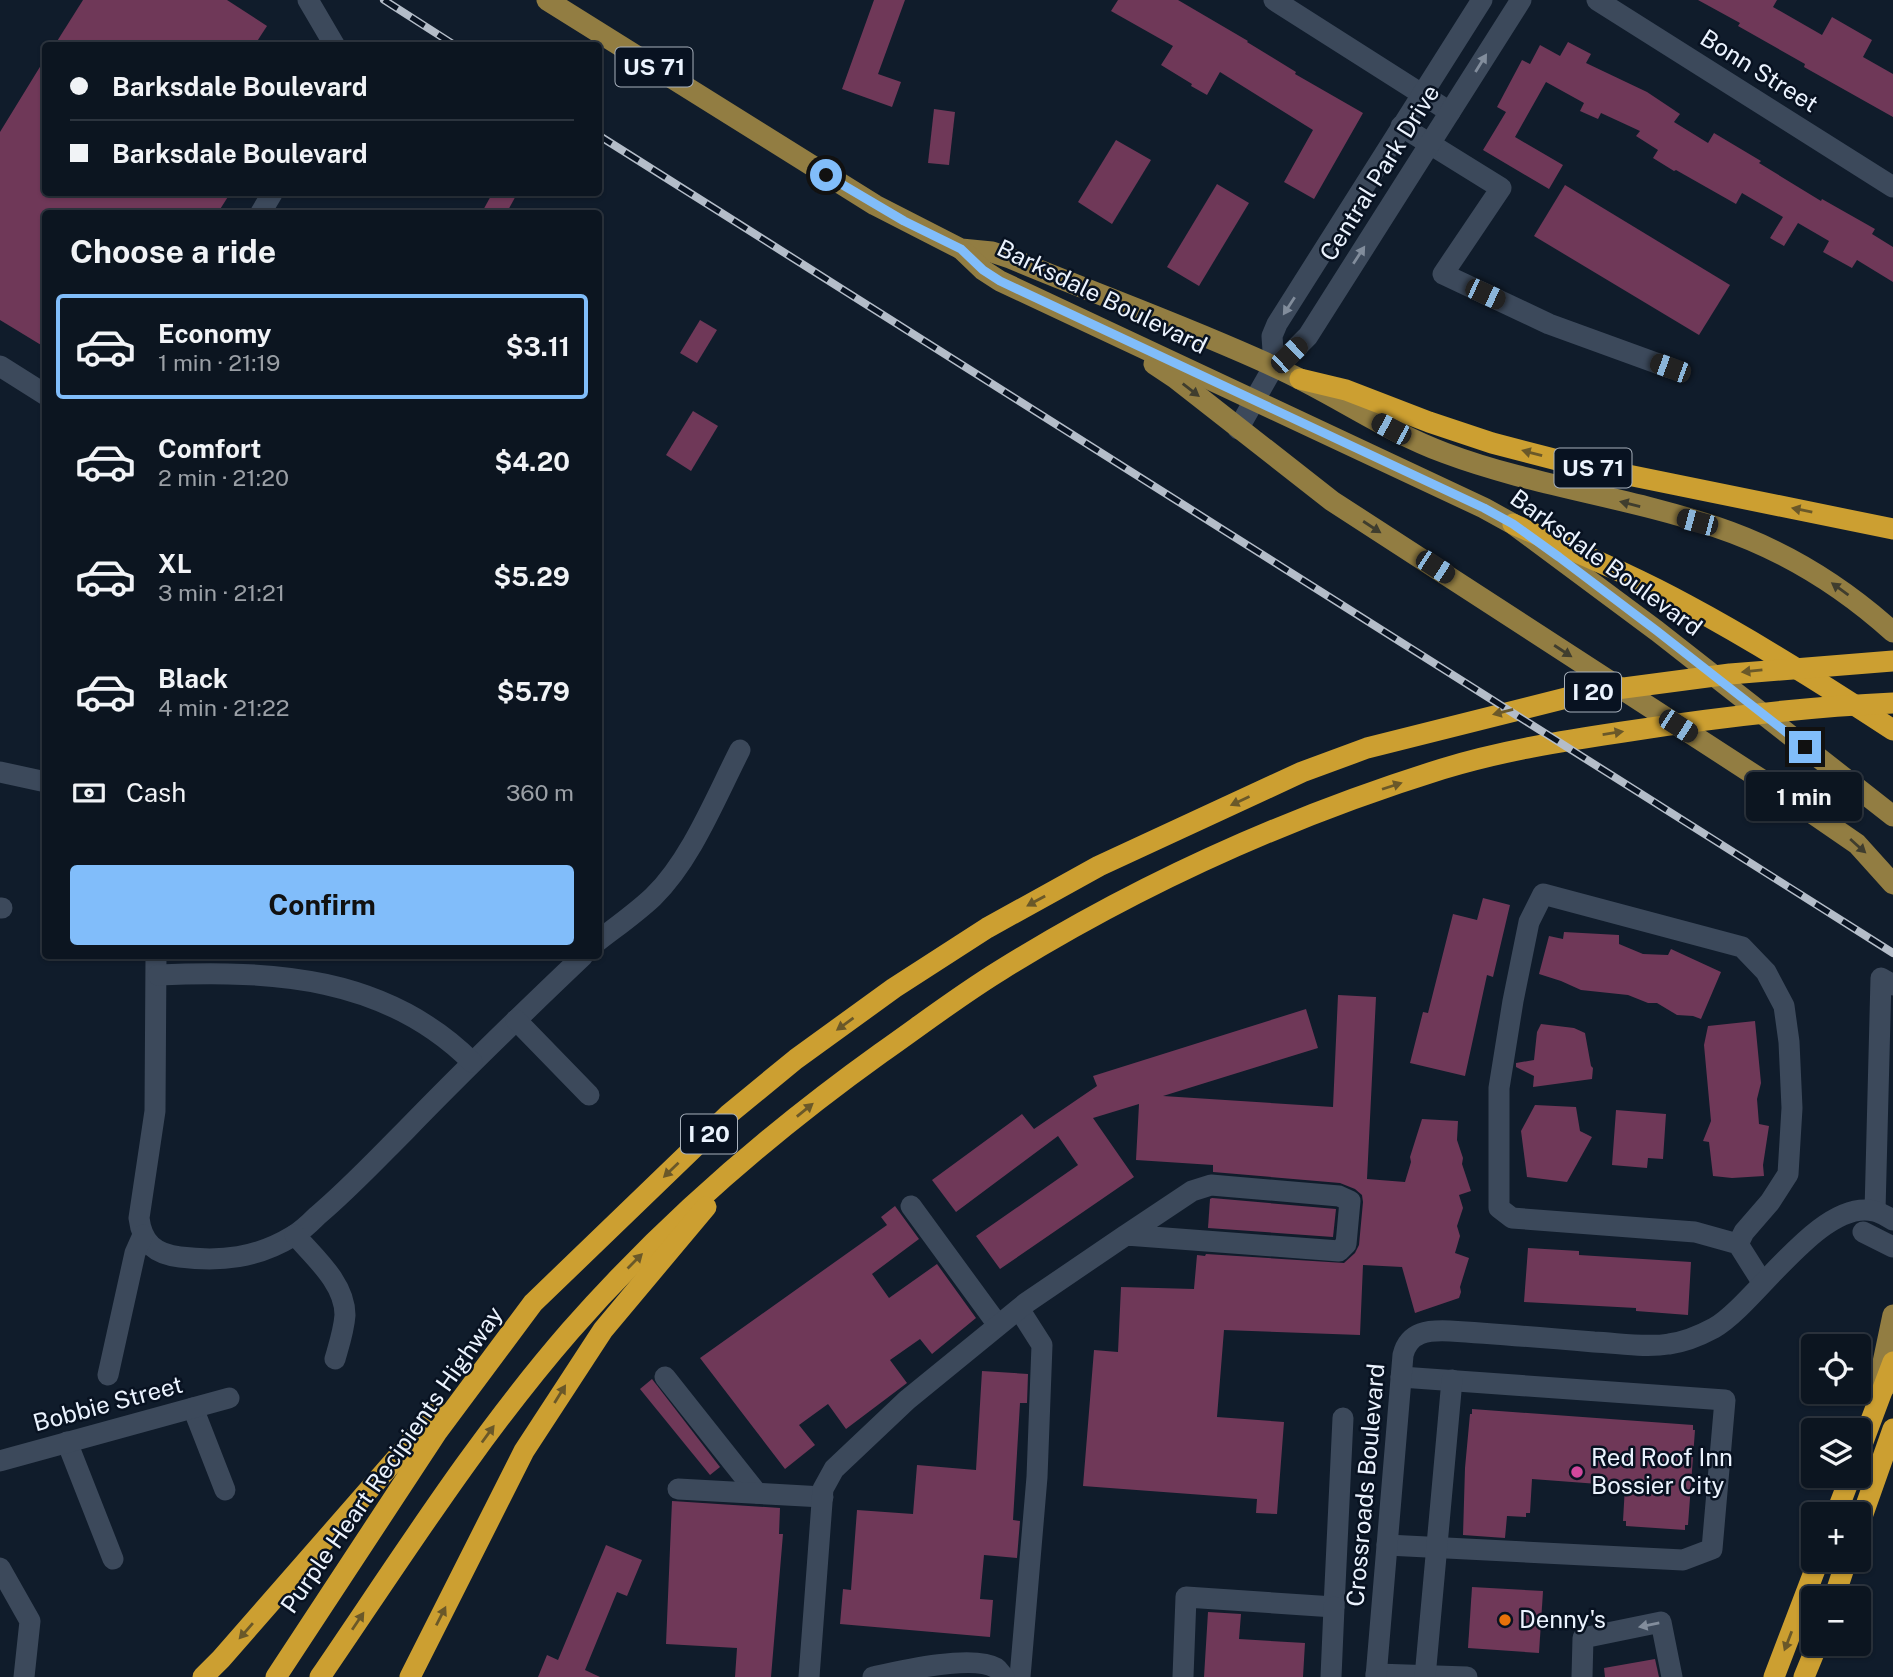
<!DOCTYPE html>
<meta charset="utf-8">
<style>
body{margin:0;font-family:"Public Sans",sans-serif;background:#151e29;color:#f1f3f6;height:100vh;display:flex;flex-direction:column;font-size:26px;white-space:nowrap}
*{box-sizing:border-box;margin:0}
p{font-size:23px;color:#9a9fa5}
.icon{flex:none;width:38px;height:38px;fill:none;stroke:currentColor;stroke-width:2;stroke-linecap:round;stroke-linejoin:round}
.map{position:relative;flex:1;overflow:hidden}
.details{position:absolute;left:42px;top:210px;width:560px;height:749px;display:flex;flex-direction:column;background:#0c1520;border-radius:7px;box-shadow:0 2px 5px #0004,0 0 0 2px #2c343e}
.details>*{flex:none}
.banner{position:absolute;left:42px;top:42px;width:560px;height:154px;border-radius:7px;box-shadow:0 2px 5px #0004,0 0 0 2px #2c343e;display:grid;align-content:center;height:154px;padding:0 28px;background:#0c1520}
.buttons{position:absolute;left:1801px;top:1334px;display:grid;gap:14px}
.buttons a{display:grid;place-items:center;width:70px;height:70px;border-radius:7px;background:#0c1520;box-shadow:0 2px 5px #0004,0 0 0 2px #2c343e;font-size:35px}
.end{position:absolute;width:32px;height:32px;margin:-16px;border:9px solid #81bdfa;background:#111;box-shadow:0 0 0 4px #111}
.from{border-radius:50%}
.bubble{position:absolute;height:49px;border-radius:7px;background:#0c1520;box-shadow:0 2px 5px #0004,0 0 0 2px #2c343e;font-size:23px;font-weight:700;line-height:49px;text-align:center}
.car{position:absolute;width:21px;height:42px;margin:-21px -10px;border-radius:9px;box-shadow:0 0 5px 2px #0007;background:linear-gradient(#222 24%,#8ab4d8 0 40%,#222 0 76%,#8ab4d8 0 86%,#222 0)}
.banner b{display:flex;align-items:center;gap:24px;height:66px;font-size:26px}
.banner b+b{border-top:2px solid #2c343e}
.banner i{width:18px;height:18px;background:#f1f3f6}
ul{padding:0;list-style:none}
li{display:flex;align-items:center;gap:21px;height:105px;margin:0 14px 10px;padding:0 14px;border:4px solid transparent;border-radius:7px}
li div{flex:1}
li b{display:block;font-size:26px}
li em{font-style:normal;font-weight:700}
li.selected{border-color:#81bdfa}
li>.icon{width:63px;height:63px;stroke-width:1.5}
h2{padding:0 28px;font-size:32px;line-height:84px}
.pay{display:flex;align-items:center;gap:18px;height:77px;padding:0 28px;font-size:26px}
.pay p{margin-inline-start:auto}
.primary-button{display:flex;gap:14px;margin-top:auto;padding:14px 28px}
.primary-button a{flex:1;height:80px;border-radius:7px;background:#81bdfa;color:#111;font-size:28px;font-weight:700;line-height:80px;text-align:center}
.map>svg:first-child{display:block}
.building{fill:#6f3858}
.lines{fill:none;stroke-linecap:round;stroke-linejoin:round}
.minor{stroke:#3c495b;stroke-width:21}
.major{stroke:#927d42;stroke-width:21}
.highway{stroke:#cc9f31;stroke-width:21}
.rail-casing{stroke:#b4bdc9;stroke-width:8}
.rail{stroke:#081221;stroke-width:5;stroke-dasharray:16;stroke-linecap:butt}
.oneway{fill:#828d9c}
.oneway2{fill:#3f3d2e}
.oneway3{fill:#6a5829}
.route{stroke:#81bdfa;stroke-width:9}
.hotel-dot{fill:#d1479c;stroke:#081221;stroke-width:2.5}
.food-dot{fill:#e8710a;stroke:#081221;stroke-width:2.5}
.labels{text-anchor:middle;stroke-width:5;stroke-linejoin:round;paint-order:stroke}
.shield{fill:#081221;stroke:#a7b0bc;stroke-width:2}
.shield-label{font-size:23px;font-weight:bold;fill:#ebf3fe}
.street-label{font-size:24px;fill:#ebf3fe;stroke:#081221}
.poi-label{font-size:24px;fill:#ebf3fe;stroke:#081221;text-anchor:start}
</style>
<div class="map">
<svg width="1893" height="1677" viewBox="0 0 1893 1677">
<rect width="100%" height="100%" fill="#101c2b"/>
<g class="building">
<path d="M83 0H227L267 26 254 46H54Z"/>
<path d="M874 0H905L878 74 901 82 892 107 842 89Z"/>
<path d="M1118 0H1178L1248 41 1247 42 1296 72 1295 74 1363 113 1314 199 1284 182 1313 130 1220 72 1207 95 1191 86 1192 84 1161 65 1173 46 1111 11Z"/>
<path d="M1698 0H1777L1773 7 1822 35 1832 17 1872 40 1863 57 1893 74V117L1804 67 1805 64 1738 26 1740 23Z"/>
<path d="M1568 42 1591 54 1586 63 1647 92 1680 114 1674 122 1708 143 1714 133 1761 161 1759 163 1821 201 1822 199 1875 229 1872 234 1893 247V282L1857 260 1852 268 1823 252 1829 241 1798 223 1784 246 1770 238 1783 217 1742 193 1736 204 1676 170 1674 171 1653 158 1658 150 1636 136 1640 131 1601 113 1598 119 1580 111 1584 103 1546 82 1515 137 1563 165 1549 189 1483 150 1506 112 1497 107 1522 60 1530 64 1540 45 1560 56Z"/>
<path d="M46 57V192H231L217 214H46V348L0 320V132Z"/>
<path d="M934 109 955 112 949 165 928 163Z"/>
<path d="M1116 140 1151 160 1112 224 1078 202Z"/>
<path d="M1217 184 1249 203 1199 286 1167 267Z"/>
<path d="M1565 185 1730 285 1699 335 1534 236Z"/>
<path d="M493 192H518L506 214H481Z"/>
<path d="M700 320 717 330 697 363 680 353Z"/>
<path d="M693 411 718 426 691 471 666 455Z"/>
<path d="M1483 898 1510 905 1493 977 1487 975 1465 1076 1410 1063 1423 1012 1428 1013 1453 914 1477 920Z"/>
<path d="M1564 932 1619 935V944L1643 954 1668 955 1671 949 1721 972 1701 1019 1693 1016 1677 1015 1657 1003H1648L1628 995 1581 990 1561 981 1539 974 1549 936 1563 939Z"/>
<path d="M1338 995 1376 997 1367 1179 1405 1182 1411 1162 1410 1157 1422 1119 1458 1121 1457 1140 1463 1158 1462 1164 1471 1191 1459 1195 1463 1208 1457 1226 1460 1236 1455 1253 1469 1258 1460 1287 1461 1292 1459 1298 1415 1313 1402 1267 1363 1265 1360 1335 1224 1330 1217 1417 1284 1422 1277 1514 1256 1513 1257 1499 1083 1486 1094 1350 1118 1352 1121 1287 1194 1289 1197 1255 1205 1256 1206 1254 1344 1263 1355 1253 1359 1245 1363 1202 1362 1195 1355 1189 1340 1183 1213 1172V1165L1136 1160 1139 1104 1093 1118 1134 1177 1000 1269 976 1236 1078 1165 1058 1136 956 1212 932 1180 1022 1114 1034 1129 1097 1086 1093 1076 1306 1009 1318 1048 1163 1096 1333 1107Z"/>
<path d="M1755 1021 1761 1083 1757 1099 1759 1124 1769 1126 1763 1165 1764 1176 1732 1178 1713 1176 1709 1142 1703 1141 1711 1121 1704 1045 1708 1026Z"/>
<path d="M1541 1024 1574 1028 1585 1033 1591 1066 1593 1068 1592 1079 1533 1087 1534 1076 1516 1067V1063L1534 1060 1537 1032Z"/>
<path d="M1535 1105 1576 1107 1580 1131 1592 1137 1567 1182 1527 1177 1521 1131Z"/>
<path d="M1616 1110 1666 1114 1663 1159 1648 1158 1647 1168 1612 1165Z"/>
<path d="M1212 1198 1336 1209 1333 1237 1208 1228 1210 1199Z"/>
<path d="M895 1206 919 1239 872 1274 889 1298 937 1264 976 1318 932 1354 920 1339 890 1360 907 1383 846 1429 828 1404 799 1425 815 1445 785 1469 700 1358 887 1225 881 1217Z"/>
<path d="M1528 1248 1579 1251V1255L1691 1262 1688 1315 1636 1311V1308L1524 1302Z"/>
<path d="M982 1371 1028 1374 1027 1403H1020L1013 1520 1020 1521 1017 1558 984 1555 980 1599 993 1600 990 1637 840 1624 843 1589 851 1590 857 1510 913 1514 917 1465 976 1470Z"/>
<path d="M652 1379 720 1467 710 1475 640 1389Z"/>
<path d="M1472 1409 1693 1425V1430H1695L1688 1525H1685V1530L1626 1526V1521H1623L1625 1486 1532 1479 1530 1513H1526V1517L1507 1516 1505 1538 1463 1535 1465 1468 1470 1414H1472Z"/>
<path d="M672 1501 780 1508 779 1534H783L771 1677H735L737 1648 666 1644Z"/>
<path d="M606 1545 642 1560 627 1596 617 1592 585 1670 600 1677H538L547 1655 558 1660Z"/>
<path d="M1472 1587 1543 1591 1539 1653 1468 1648Z"/>
<path d="M1208 1612 1241 1614 1239 1639 1305 1643 1303 1677H1204Z"/>
<path d="M1655 1659 1659 1677H1605L1604 1668Z"/>
</g>
<g class="lines">
<g class="minor">
<path d="M308 0 335 46"/>
<path d="M1274 0 1450 112"/>
<path d="M1597 0 1893 187"/>
<path d="M1401 126 1501 188 1443 274 1549 324 1670 368"/>
<path d="M260 214 273 192"/>
<path d="M0 366 46 395"/>
<path d="M1274 366 1272 336 1277 324 1482 0"/>
<path d="M1238 429 1274 366 1289 355 1308 336 1521 0"/>
<path d="M0 772 46 782"/>
<path d="M0 908H2"/>
<path d="M598 941C616 927 636 913 653 897 691 860 716 797 740 750"/>
<path d="M156 956 155 1111 139 1218C142 1243 155 1254 180 1257 221 1262 257 1258 293 1236 302 1231 310 1223 317 1216 348 1190 376 1160 405 1131 463 1071 523 1013 583 956"/>
<path d="M158 975C272 970 386 976 472 1062"/>
<path d="M516 1020 589 1095"/>
<path d="M911 1206 998 1325"/>
<path d="M1875 1211 1881 978 1893 985"/>
<path d="M1863 1232 1893 1247"/>
<path d="M295 1235C314 1257 345 1283 345 1315 344 1330 339 1345 335 1359"/>
<path d="M1738 1244 1695 1232 1512 1218 1499 1208V1088L1513 1001 1529 922 1543 894 1742 947 1766 972 1784 1006 1789 1042 1792 1108 1788 1174 1770 1202 1744 1232 1738 1244 1762 1282"/>
<path d="M1019 1309 1042 1345 1037 1477 1020 1677"/>
<path d="M108 1375 135 1253 143 1235"/>
<path d="M665 1377 757 1493"/>
<path d="M193 1408 225 1490"/>
<path d="M67 1442 113 1559"/>
<path d="M0 1461 229 1398"/>
<path d="M678 1489 823 1497"/>
<path d="M1387 1545 1683 1560 1712 1549 1725 1400 1401 1377"/>
<path d="M0 1568 30 1621 24 1677"/>
<path d="M1376 1674 1467 1677"/>
<path d="M809 1677 823 1489 834 1469 907 1400 1026 1303 1126 1235 1339 1251 1346 1244 1350 1201 1339 1196 1211 1185 1192 1191 1126 1235"/>
<path d="M873 1677C900 1671 973 1654 996 1668 999 1670 1001 1674 1004 1677"/>
<path d="M1183 1677 1186 1597 1334 1607 1343 1418"/>
<path d="M1331 1677 1334 1607"/>
<path d="M1376 1677 1403 1355C1409 1331 1429 1330 1450 1331 1498 1334 1546 1338 1594 1342 1618 1343 1645 1348 1669 1344 1684 1342 1701 1335 1714 1328 1755 1305 1820 1198 1874 1211 1880 1212 1887 1217 1893 1220"/>
<path d="M1425 1677 1452 1380"/>
<path d="M1582 1677 1583 1638 1661 1622 1672 1677"/>
</g>
<g class="major">
<path d="M547 0 875 205 961 249 992 252 1010 258C1098 295 1189 327 1275 367 1333 393 1385 431 1445 453 1533 486 1628 497 1716 527 1782 549 1842 586 1893 632"/>
<path d="M961 249 983 270 1000 281 1484 508 1513 524 1657 631 1893 816"/>
<path d="M1154 364 1175 378 1332 501 1796 802 1857 844 1893 884"/>
<path d="M1884 1388 1881 1372 1893 1315"/>
</g>
<g class="highway">
<path d="M1300 379 1346 390 1429 422 1492 443 1569 463 1893 529"/>
<path d="M1513 524C1571 550 1631 574 1687 605 1758 643 1826 686 1893 730"/>
<path d="M1858 1455 1893 1362"/>
<path d="M1836 1514 1851 1475"/>
<path d="M1858 1528 1893 1429"/>
<path d="M1834 1598 1847 1559"/>
<path d="M203 1677 221 1659 437 1412"/>
<path d="M276 1677 437 1432 533 1303 729 1114 796 1059 894 988 987 928 1099 866 1302 772 1367 748 1586 693 1730 674 1893 661"/>
<path d="M320 1677C400 1560 477 1438 570 1331 662 1226 768 1134 881 1053 921 1025 960 995 1001 970 1138 885 1288 817 1442 769 1501 751 1562 741 1623 732 1713 718 1802 707 1893 703"/>
<path d="M410 1677 524 1451 603 1330 706 1207"/>
<path d="M1774 1677 1819 1559"/>
<path d="M1804 1677 1818 1643"/>
</g>
<defs>
<g id="rail">
<path d="M384 0 456 46"/>
<path d="M598 135 1893 953"/>
</g>
</defs>
<use href="#rail" class="rail-casing"/>
<use href="#rail" class="rail"/>
</g>
<defs><path id="oneway-solid" d="M-6-.8H1V-3.2L6.5 0L1 3.2V.8H-6Z" transform="scale(1.75)"/></defs>
<g class="oneway">
<use href="#oneway-solid" transform="translate(1481 63) rotate(-58)"/>
<use href="#oneway-solid" transform="translate(1359 255) rotate(-57)"/>
<use href="#oneway-solid" transform="translate(1289 306) rotate(123)"/>
<use href="#oneway-solid" transform="translate(1649 1625) rotate(169)"/>
</g>
<g class="oneway2">
<use href="#oneway-solid" transform="translate(1191 390) rotate(38)"/>
<use href="#oneway-solid" transform="translate(1630 504) rotate(-166)"/>
<use href="#oneway-solid" transform="translate(1372 527) rotate(33)"/>
<use href="#oneway-solid" transform="translate(1840 589) rotate(-144)"/>
<use href="#oneway-solid" transform="translate(1563 651) rotate(33)"/>
<use href="#oneway-solid" transform="translate(1858 846) rotate(42)"/>
</g>
<g class="oneway3">
<use href="#oneway-solid" transform="translate(1532 453) rotate(-165)"/>
<use href="#oneway-solid" transform="translate(1802 510) rotate(-169)"/>
<use href="#oneway-solid" transform="translate(1752 671) rotate(174)"/>
<use href="#oneway-solid" transform="translate(1503 712) rotate(166)"/>
<use href="#oneway-solid" transform="translate(1613 733) rotate(-9)"/>
<use href="#oneway-solid" transform="translate(1392 786) rotate(-18)"/>
<use href="#oneway-solid" transform="translate(1240 801) rotate(155)"/>
<use href="#oneway-solid" transform="translate(1036 901) rotate(151)"/>
<use href="#oneway-solid" transform="translate(845 1024) rotate(144)"/>
<use href="#oneway-solid" transform="translate(805 1110) rotate(-39)"/>
<use href="#oneway-solid" transform="translate(671 1170) rotate(136)"/>
<use href="#oneway-solid" transform="translate(635 1261) rotate(-45)"/>
<use href="#oneway-solid" transform="translate(560 1394) rotate(-58)"/>
<use href="#oneway-solid" transform="translate(488 1434) rotate(-54)"/>
<use href="#oneway-solid" transform="translate(441 1616) rotate(-63)"/>
<use href="#oneway-solid" transform="translate(358 1621) rotate(-56)"/>
<use href="#oneway-solid" transform="translate(246 1631) rotate(131)"/>
<use href="#oneway-solid" transform="translate(1788 1641) rotate(111)"/>
</g>
<g class="lines">
<path class="route" d="M826 175 904 221 961 249 983 270 1000 281 1484 508 1513 524 1559 557 1657 631 1805 747"/>
</g>
<circle class="hotel-dot" cx="1577" cy="1472" r="7"/>
<circle class="food-dot" cx="1505" cy="1620" r="7"/>
<g class="labels">
<g class="shield">
<rect x="615.5" y="47.5" width="77" height="39" rx="5"/>
<rect x="1554.5" y="448.5" width="77" height="39" rx="5"/>
<rect x="1565" y="672.5" width="56" height="39" rx="5"/>
<rect x="681" y="1114.5" width="56" height="39" rx="5"/>
</g>
<g class="shield-label">
<text x="654" y="75">US 71</text>
<text x="1593" y="476">US 71</text>
<text x="1593" y="700">I 20</text>
<text x="709" y="1142">I 20</text>
</g>
<g class="street-label">
<text transform="translate(1759 71) rotate(32)" y="8">Bonn Street</text>
<text transform="translate(1380 173) rotate(-58)" y="8">Central Park Drive</text>
<text transform="translate(1102 297) rotate(26)" y="8">Barksdale Boulevard</text>
<text transform="translate(1606 563) rotate(36)" y="8">Barksdale Boulevard</text>
<text transform="translate(108 1404) rotate(-15)" y="8">Bobbie Street</text>
<text transform="translate(392 1460) rotate(-55)" y="8">Purple Heart Recipients Highway</text>
<text transform="translate(1366 1485) rotate(-85)" y="8">Crossroads Boulevard</text>
</g>
<g class="poi-label">
<text x="1591" y="1466">Red Roof Inn<tspan x="1591" dy="28">Bossier City</tspan></text>
<text x="1519" y="1628">Denny's</text>
</g>
</g>
</svg>
<div class="buttons">
<a><svg class="icon" aria-label="locate" viewBox="0 0 24 24"><circle cx="12" cy="12" r="6"/><path d="M12 2v4M12 18v4M2 12h4M18 12h4"/></svg></a>
<a><svg class="icon" aria-label="layers" viewBox="0 0 24 24"><path d="M12 4l9 5-9 5-9-5zM3 14l9 5 9-5"/></svg></a>
<a>+</a>
<a>−</a>
</div>
<i class="end from" style="left:826px;top:175px"></i>
<i class="end" style="left:1805px;top:747px"></i>
<div class="bubble" style="left:1746px;top:772px;width:116px">1 min</div>
<i class="car" style="left:1485px;top:294px;rotate:115deg"></i>
<i class="car" style="left:1289px;top:355px;rotate:46deg"></i>
<i class="car" style="left:1670px;top:368px;rotate:290deg"></i>
<i class="car" style="left:1391px;top:429px;rotate:298deg"></i>
<i class="car" style="left:1697px;top:522px;rotate:285deg"></i>
<i class="car" style="left:1435px;top:567px;rotate:123deg"></i>
<i class="car" style="left:1678px;top:726px;rotate:123deg"></i>
<div class="banner">
<b><i class="from"></i>Barksdale Boulevard</b>
<b><i></i>Barksdale Boulevard</b>
</div>
<section class="details">
<h2>Choose a ride</h2>
<ul>
<li class="selected"><svg class="icon" aria-label="car" viewBox="0 0 24 24"><path d="M5 17H2v-5l4-1 3-4h7l3 4 3 1v5h-3M9 17h6M6 11h13"/><circle cx="7" cy="17" r="2"/><circle cx="17" cy="17" r="2"/></svg><div><b>Economy</b><p>1 min · 21:19</p></div><em>$3.11</em></li>
<li><svg class="icon" aria-label="car" viewBox="0 0 24 24"><path d="M5 17H2v-5l4-1 3-4h7l3 4 3 1v5h-3M9 17h6M6 11h13"/><circle cx="7" cy="17" r="2"/><circle cx="17" cy="17" r="2"/></svg><div><b>Comfort</b><p>2 min · 21:20</p></div><em>$4.20</em></li>
<li><svg class="icon" aria-label="car" viewBox="0 0 24 24"><path d="M5 17H2v-5l4-1 3-4h7l3 4 3 1v5h-3M9 17h6M6 11h13"/><circle cx="7" cy="17" r="2"/><circle cx="17" cy="17" r="2"/></svg><div><b>XL</b><p>3 min · 21:21</p></div><em>$5.29</em></li>
<li><svg class="icon" aria-label="car" viewBox="0 0 24 24"><path d="M5 17H2v-5l4-1 3-4h7l3 4 3 1v5h-3M9 17h6M6 11h13"/><circle cx="7" cy="17" r="2"/><circle cx="17" cy="17" r="2"/></svg><div><b>Black</b><p>4 min · 21:22</p></div><em>$5.79</em></li>
</ul>
<div class="pay"><svg class="icon" aria-label="cash" viewBox="0 0 24 24"><path d="M3 7h18v10H3z"/><circle cx="12" cy="12" r="2"/></svg>Cash<p>360 m</p></div>
<div class="primary-button"><a>Confirm</a></div>
</section>
</div>
